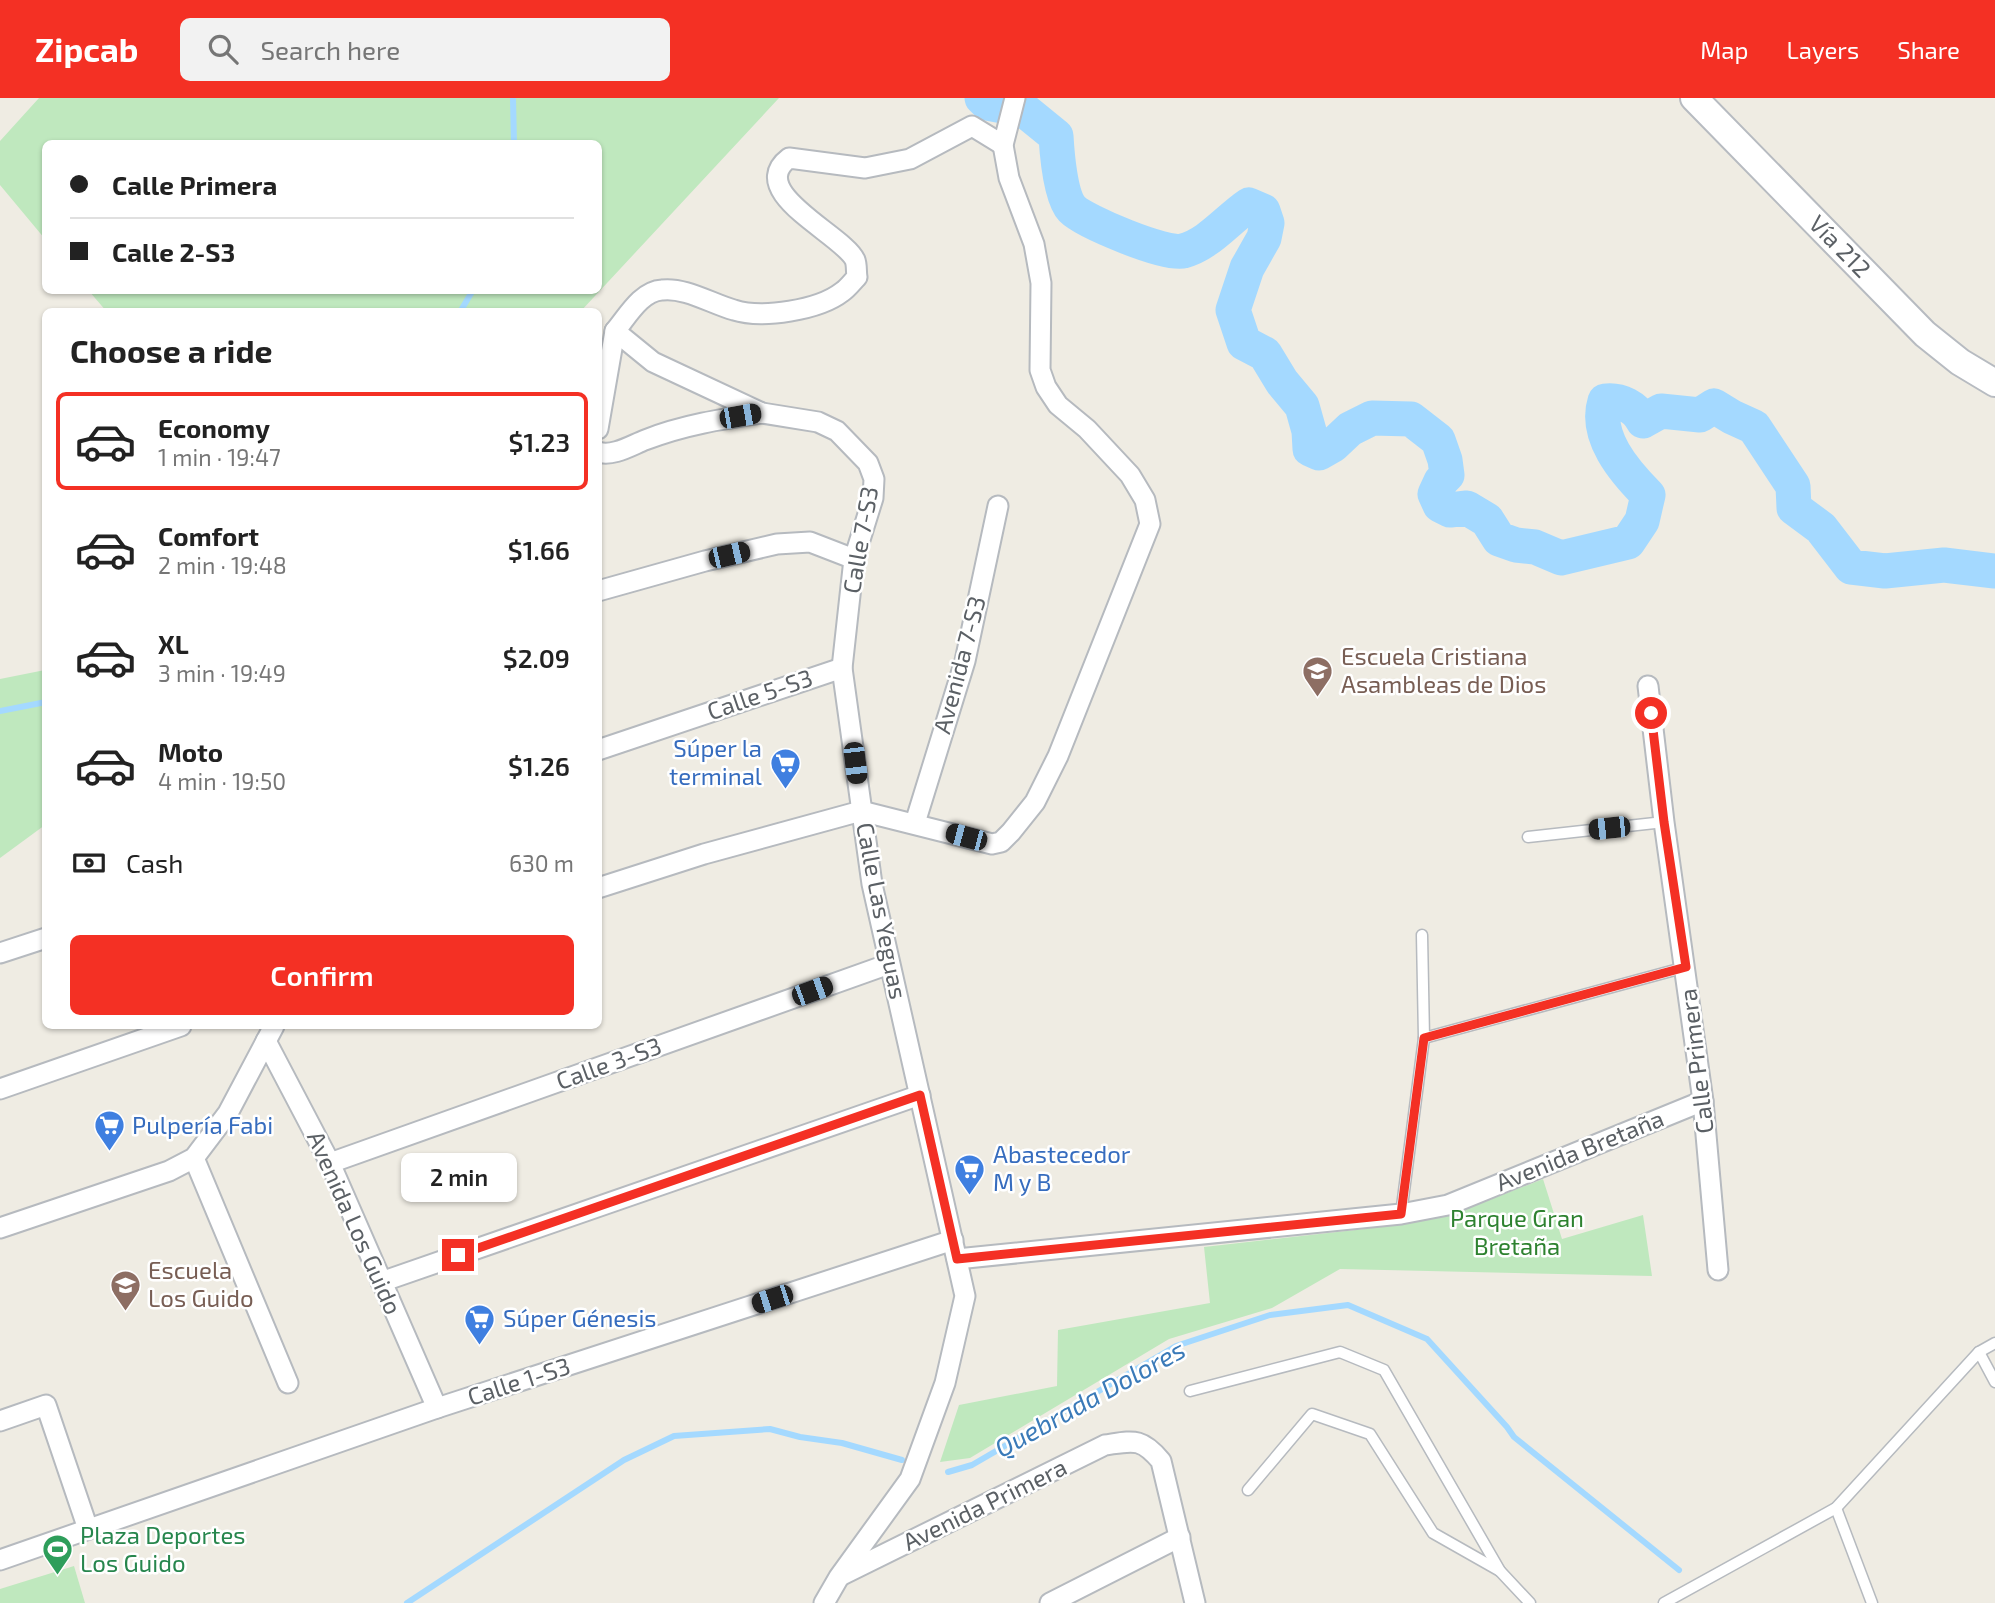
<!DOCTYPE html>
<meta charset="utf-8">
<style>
body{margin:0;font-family:"Exo 2",sans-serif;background:#f2f2f2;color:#222;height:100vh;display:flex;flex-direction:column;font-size:26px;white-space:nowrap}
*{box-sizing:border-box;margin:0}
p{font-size:23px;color:#767676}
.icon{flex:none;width:38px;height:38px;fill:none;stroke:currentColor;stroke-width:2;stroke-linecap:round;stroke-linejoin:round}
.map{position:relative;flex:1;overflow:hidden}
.side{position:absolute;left:42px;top:210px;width:560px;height:721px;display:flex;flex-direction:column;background:#fff;border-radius:10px;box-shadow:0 2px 5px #0004}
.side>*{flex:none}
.banner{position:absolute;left:42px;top:42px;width:560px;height:154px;border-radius:10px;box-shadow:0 2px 5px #0004;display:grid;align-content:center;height:154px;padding:0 28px;background:#fff}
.end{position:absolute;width:32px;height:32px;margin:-16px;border:9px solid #f43024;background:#fff;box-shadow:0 0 0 4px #fff}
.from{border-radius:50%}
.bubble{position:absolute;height:49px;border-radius:10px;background:#fff;box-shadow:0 2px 5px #0004;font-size:23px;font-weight:600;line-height:49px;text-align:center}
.car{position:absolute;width:21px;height:42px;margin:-21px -10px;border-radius:9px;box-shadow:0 0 5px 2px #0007;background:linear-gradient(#222 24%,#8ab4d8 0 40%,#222 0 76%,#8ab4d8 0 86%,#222 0)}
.banner b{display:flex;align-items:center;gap:24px;height:66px;font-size:26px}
.banner b+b{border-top:2px solid #e0e0e0}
.banner i{width:18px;height:18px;background:#222}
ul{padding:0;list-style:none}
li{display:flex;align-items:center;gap:21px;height:98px;margin:0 14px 10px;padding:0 14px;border:4px solid transparent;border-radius:10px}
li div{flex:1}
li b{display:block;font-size:26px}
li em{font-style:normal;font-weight:600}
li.current{border-color:#f43024}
li>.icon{width:63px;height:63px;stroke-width:1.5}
h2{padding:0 28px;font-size:32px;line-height:84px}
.pay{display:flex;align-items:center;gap:18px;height:77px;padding:0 28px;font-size:26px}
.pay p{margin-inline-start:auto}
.action{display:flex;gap:14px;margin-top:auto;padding:14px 28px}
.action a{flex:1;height:80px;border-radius:10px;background:#f43024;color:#fff;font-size:28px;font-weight:600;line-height:80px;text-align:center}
header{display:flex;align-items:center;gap:42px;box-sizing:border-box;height:98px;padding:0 35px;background:#f43024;color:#fff}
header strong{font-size:33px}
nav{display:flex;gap:38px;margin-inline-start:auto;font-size:24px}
.search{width:490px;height:63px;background:#f2f2f2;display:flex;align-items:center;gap:18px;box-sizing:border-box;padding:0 24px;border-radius:10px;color:#767676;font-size:26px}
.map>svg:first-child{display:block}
.green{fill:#bfe8be}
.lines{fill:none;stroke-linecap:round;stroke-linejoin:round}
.stream{stroke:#a4d9ff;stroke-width:6}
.river{stroke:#a4d9ff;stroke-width:35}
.service-casing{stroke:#b6babf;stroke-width:13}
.minor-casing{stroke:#b6babf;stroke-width:23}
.secondary-casing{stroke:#b7bbc1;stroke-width:30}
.service{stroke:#fff;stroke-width:10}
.minor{stroke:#fff;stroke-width:19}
.secondary{stroke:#fff;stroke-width:26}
.route{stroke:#f43024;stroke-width:9}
.labels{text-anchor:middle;stroke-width:5;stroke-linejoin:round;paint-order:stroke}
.street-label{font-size:24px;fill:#5b6065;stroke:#fff}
.education-label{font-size:24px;fill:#785e54;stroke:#fff;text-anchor:start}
.shop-label{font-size:24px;fill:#366cbe;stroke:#fff;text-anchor:start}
.park-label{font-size:24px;fill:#2e8230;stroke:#fff}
.leisure-label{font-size:24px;fill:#27864d;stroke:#fff;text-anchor:start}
.water-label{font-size:26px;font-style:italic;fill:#3a7ab8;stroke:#fff}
</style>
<header>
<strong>Zipcab</strong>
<div class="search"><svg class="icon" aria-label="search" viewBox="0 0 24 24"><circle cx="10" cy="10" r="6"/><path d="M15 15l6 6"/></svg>Search here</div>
<nav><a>Map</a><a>Layers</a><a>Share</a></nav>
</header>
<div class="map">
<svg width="1995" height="1505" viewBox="0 0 1995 1505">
<rect width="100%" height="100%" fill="#efece3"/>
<g class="green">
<path d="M39 0H779L581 213 107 214 89 193 598 192V46H46L45 141 0 87V43Z"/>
<path d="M45 572V727L0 760V581Z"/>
<path d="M1543 1081 1562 1141 1643 1117 1652 1178 1340 1171 1272 1210 1169 1241 970 1360 940 1364 959 1307 1057 1288 1058 1232 1210 1205 1204 1149 1364 1131 1448 1118Z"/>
<path d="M74 1468 85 1505H0V1491Z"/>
</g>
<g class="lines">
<g class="stream">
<path d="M513 0 514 46"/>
<path d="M460 214 473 192"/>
<path d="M0 613 46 604"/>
<path d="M948 1374 972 1367 1176 1248 1270 1217 1348 1207 1427 1241 1507 1329 1514 1339 1679 1472"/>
<path d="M407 1505 624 1362 674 1338 770 1331 800 1339 842 1345 902 1362"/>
</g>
<path class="river" d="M982 0 987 5 1024 12 1056 38C1057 55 1060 98 1072 111 1085 124 1167 158 1183 153 1209 146 1227 122 1249 107L1263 113 1267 125 1264 140 1247 170 1233 212 1244 245 1265 256 1282 284 1302 308 1309 333 1310 351 1319 355 1333 347 1350 331 1372 320 1411 321 1438 342 1445 362 1447 377 1441 383 1435 396 1440 407 1450 412 1467 410 1487 422 1499 441 1516 447 1535 449 1561 460 1628 444 1642 423 1648 397C1624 373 1594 338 1605 303 1620 301 1636 309 1643 323L1661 313 1700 317 1714 308 1732 319 1754 329 1793 388 1794 410 1821 430 1851 469 1885 473 1944 467 1995 473"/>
<defs>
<g id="service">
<path d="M1528 739 1664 724"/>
<path d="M1424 940 1686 869"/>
<path d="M1401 1116 1424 940 1422 837"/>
<path d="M1979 1254 1995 1284"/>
<path d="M1190 1293 1340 1254 1384 1272 1500 1473 1530 1505"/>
<path d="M1248 1392 1312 1316 1370 1336 1433 1435 1500 1473"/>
<path d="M1836 1410 1872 1505"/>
<path d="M1664 1505 1836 1410 1979 1254 1995 1245"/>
</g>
<g id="minor">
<path d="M598 331 615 233"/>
<path d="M598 354C613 359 632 347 645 342 683 327 722 321 762 315"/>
<path d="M598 493 705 463 777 446 810 444 854 461"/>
<path d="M1648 588 1664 724 1703 1003 1718 1172"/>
<path d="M598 652 842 570"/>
<path d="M915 725 965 563 998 408"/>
<path d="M598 790 704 756 861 713 992 746 1001 744 1011 734 1035 704 1058 658 1150 426 1145 402 1130 377 1087 331 1058 307 1046 289 1040 272 1041 185 1034 146 1009 80 1003 47 1015 0"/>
<path d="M0 855 46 840"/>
<path d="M266 943 330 1065 437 1310"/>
<path d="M0 991 181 928"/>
<path d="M194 1060 288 1285"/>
<path d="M330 1065 889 866"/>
<path d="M0 1130 169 1073 194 1060 228 1015 274 928"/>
<path d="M957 1161 1401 1116 1448 1107 1703 1003"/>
<path d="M381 1184 920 997"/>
<path d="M0 1323 46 1307 88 1431"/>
<path d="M0 1462 437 1310 953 1142"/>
<path d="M842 1477 1105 1347C1133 1343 1141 1339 1161 1363L1195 1505"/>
<path d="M824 1505 839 1479 910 1381 945 1285 965 1198 872 786 842 570 854 461 873 400 874 381 868 365 837 333 818 324 762 315 653 264 615 233C627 219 641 193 662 192 685 189 712 206 734 212 762 221 819 212 842 194 848 190 852 184 857 179 856 174 857 167 855 162 844 137 744 94 789 60L865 70 910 61 972 28 1003 47"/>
<path d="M1050 1505 1180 1439"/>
</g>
<g id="secondary">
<path id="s1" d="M1694 0 1925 236 1960 264 1995 285"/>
</g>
</defs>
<use href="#service" class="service-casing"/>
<use href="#minor" class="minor-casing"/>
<use href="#secondary" class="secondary-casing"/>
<use href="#service" class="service"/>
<use href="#minor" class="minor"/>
<use href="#secondary" class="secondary"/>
</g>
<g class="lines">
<path class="route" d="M458 1157 920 997 957 1161 1401 1116 1424 940 1686 869 1664 724 1651 615"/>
</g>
<defs>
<symbol id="school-pin" viewBox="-11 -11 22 30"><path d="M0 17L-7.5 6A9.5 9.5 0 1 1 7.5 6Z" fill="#8d6e63" stroke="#fff"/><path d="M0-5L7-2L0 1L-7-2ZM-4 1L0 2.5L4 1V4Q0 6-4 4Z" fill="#fff"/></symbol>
<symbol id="supermarket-pin" viewBox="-11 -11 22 30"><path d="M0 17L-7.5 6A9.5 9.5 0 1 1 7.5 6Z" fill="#3f7fe0" stroke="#fff"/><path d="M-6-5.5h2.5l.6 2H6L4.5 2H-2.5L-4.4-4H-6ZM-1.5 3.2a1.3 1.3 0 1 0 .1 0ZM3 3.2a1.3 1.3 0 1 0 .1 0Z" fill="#fff"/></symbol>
<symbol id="stadium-pin" viewBox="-11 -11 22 30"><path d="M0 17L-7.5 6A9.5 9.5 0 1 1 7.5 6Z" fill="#2e9e5b" stroke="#fff"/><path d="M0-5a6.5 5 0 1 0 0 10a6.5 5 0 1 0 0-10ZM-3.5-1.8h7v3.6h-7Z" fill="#fff"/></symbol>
</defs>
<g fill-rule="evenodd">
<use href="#school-pin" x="1300" y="556" width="35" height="47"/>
<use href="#supermarket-pin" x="768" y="648" width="35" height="47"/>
<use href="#supermarket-pin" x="92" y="1010" width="35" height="47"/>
<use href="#supermarket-pin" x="952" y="1054" width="35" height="47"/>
<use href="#school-pin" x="108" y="1170" width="35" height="47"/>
<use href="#supermarket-pin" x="462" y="1204" width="35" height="47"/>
<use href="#stadium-pin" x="40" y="1434" width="35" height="47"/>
</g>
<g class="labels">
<g class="street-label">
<text dy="8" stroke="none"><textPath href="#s1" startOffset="208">Vía 212</textPath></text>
<text transform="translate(861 442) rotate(-80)" y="8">Calle 7-S3</text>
<text transform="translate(960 567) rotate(-75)" y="8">Avenida 7-S3</text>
<text transform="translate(760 597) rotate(-19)" y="8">Calle 5-S3</text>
<text transform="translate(881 813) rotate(79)" y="8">Calle Las Yeguas</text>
<text transform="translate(1697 963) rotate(-97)" y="8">Calle Primera</text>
<text transform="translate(609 966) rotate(-20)" y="8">Calle 3-S3</text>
<text transform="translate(1580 1053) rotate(-22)" y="8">Avenida Bretaña</text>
<text transform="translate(354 1125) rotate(66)" y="8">Avenida Los Guido</text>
<text transform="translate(519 1284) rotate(-18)" y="8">Calle 1-S3</text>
<text transform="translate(985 1407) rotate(-26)" y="8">Avenida Primera</text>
</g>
<g class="education-label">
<text x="1341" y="567">Escuela Cristiana<tspan x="1341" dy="28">Asambleas de Dios</tspan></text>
<text x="148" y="1181">Escuela<tspan x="148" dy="28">Los Guido</tspan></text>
</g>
<g class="shop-label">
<text x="762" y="659" text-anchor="end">Súper la<tspan x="762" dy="28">terminal</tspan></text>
<text x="132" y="1036">Pulpería Fabi</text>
<text x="993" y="1065">Abastecedor<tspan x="993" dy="28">M y B</tspan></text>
<text x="503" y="1229">Súper Génesis</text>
</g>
<g class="park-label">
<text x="1517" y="1129">Parque Gran<tspan x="1517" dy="28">Bretaña</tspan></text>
</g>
<g class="leisure-label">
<text x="80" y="1446">Plaza Deportes<tspan x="80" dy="28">Los Guido</tspan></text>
</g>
<g class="water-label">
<text transform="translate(1090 1301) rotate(-29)" y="9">Quebrada Dolores</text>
</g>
</g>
</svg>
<i class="end from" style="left:1651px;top:615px"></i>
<i class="end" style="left:458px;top:1157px"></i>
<div class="bubble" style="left:401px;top:1055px;width:116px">2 min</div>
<i class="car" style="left:740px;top:318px;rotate:80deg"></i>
<i class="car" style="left:729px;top:457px;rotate:77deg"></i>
<i class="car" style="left:855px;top:665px;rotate:173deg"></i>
<i class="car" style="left:1609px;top:730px;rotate:264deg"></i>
<i class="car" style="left:966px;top:739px;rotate:285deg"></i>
<i class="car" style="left:812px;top:893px;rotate:70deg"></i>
<i class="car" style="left:772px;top:1201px;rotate:252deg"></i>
<div class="banner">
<b><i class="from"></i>Calle Primera</b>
<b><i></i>Calle 2-S3</b>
</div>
<section class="side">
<h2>Choose a ride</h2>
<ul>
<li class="current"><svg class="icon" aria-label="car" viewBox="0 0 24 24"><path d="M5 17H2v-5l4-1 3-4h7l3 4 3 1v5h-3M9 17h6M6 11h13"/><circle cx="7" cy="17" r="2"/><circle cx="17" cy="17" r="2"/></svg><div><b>Economy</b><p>1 min · 19:47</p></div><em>$1.23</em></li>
<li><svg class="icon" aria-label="car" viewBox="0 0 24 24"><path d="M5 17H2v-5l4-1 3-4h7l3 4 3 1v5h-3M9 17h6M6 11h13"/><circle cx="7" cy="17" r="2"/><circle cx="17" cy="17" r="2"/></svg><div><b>Comfort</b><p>2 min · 19:48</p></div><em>$1.66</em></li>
<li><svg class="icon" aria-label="car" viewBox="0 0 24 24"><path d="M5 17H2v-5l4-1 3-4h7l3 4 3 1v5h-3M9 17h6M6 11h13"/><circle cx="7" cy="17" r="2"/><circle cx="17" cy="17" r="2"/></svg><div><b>XL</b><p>3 min · 19:49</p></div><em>$2.09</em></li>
<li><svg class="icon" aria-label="car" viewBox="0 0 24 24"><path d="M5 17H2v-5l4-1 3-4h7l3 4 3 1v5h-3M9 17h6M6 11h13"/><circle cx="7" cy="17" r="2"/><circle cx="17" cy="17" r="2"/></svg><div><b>Moto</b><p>4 min · 19:50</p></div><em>$1.26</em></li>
</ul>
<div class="pay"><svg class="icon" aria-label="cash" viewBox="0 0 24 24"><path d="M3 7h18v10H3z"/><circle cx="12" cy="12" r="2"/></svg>Cash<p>630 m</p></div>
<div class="action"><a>Confirm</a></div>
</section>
</div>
